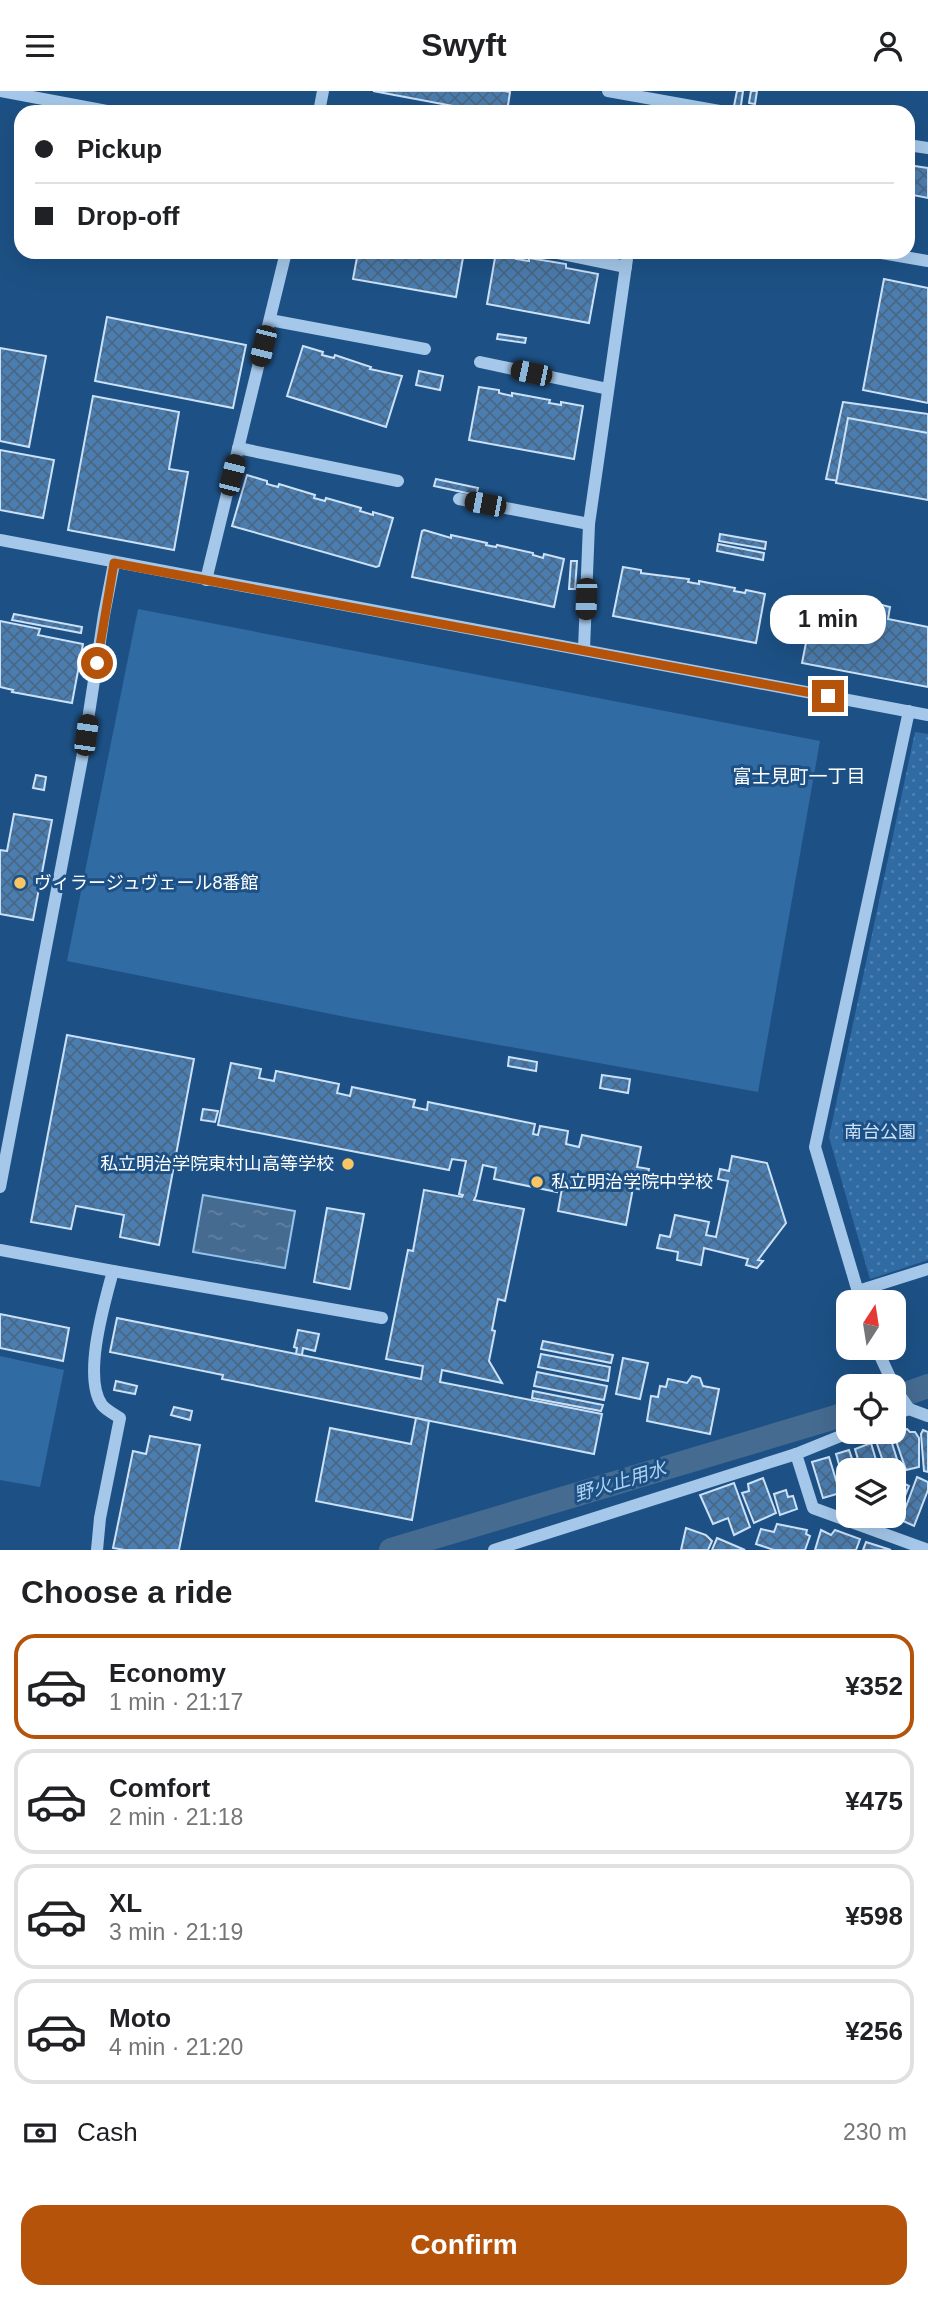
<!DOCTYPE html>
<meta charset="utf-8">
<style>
body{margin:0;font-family:Helvetica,"Noto Sans JP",sans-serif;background:#f6f6f6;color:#202124;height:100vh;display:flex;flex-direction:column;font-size:26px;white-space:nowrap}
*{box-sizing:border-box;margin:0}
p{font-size:23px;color:#757577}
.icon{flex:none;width:38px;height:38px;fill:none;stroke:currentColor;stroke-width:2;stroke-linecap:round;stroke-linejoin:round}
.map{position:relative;height:1459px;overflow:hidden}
.details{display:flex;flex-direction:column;background:#fff;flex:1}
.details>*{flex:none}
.banner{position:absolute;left:14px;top:14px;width:901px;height:154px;border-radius:21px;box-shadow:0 7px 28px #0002;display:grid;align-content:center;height:154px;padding:0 21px;background:#fff}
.needle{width:46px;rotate:12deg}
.controls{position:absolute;left:836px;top:1199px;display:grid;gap:14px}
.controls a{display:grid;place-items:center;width:70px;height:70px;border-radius:14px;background:#fff;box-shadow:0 7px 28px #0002;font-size:35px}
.end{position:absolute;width:32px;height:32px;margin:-16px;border:9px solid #b45309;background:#fff;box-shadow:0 0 0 4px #fff}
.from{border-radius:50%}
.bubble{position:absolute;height:49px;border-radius:21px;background:#fff;box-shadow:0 7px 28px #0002;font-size:23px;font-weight:700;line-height:49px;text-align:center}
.car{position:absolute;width:21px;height:42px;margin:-21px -10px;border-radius:9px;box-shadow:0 0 5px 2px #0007;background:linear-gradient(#222 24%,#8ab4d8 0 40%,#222 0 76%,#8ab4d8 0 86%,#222 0)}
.banner b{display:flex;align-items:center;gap:24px;height:66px;font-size:26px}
.banner b+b{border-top:2px solid #e0e0e0}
.banner i{width:18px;height:18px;background:#202124}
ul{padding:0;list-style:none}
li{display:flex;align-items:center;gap:21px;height:105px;margin:0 14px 10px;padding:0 7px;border:4px solid #e0e0e0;border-radius:21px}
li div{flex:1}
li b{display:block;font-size:26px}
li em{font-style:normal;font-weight:700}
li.selected{border-color:#b45309}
li>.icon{width:63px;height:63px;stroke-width:1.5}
h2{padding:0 21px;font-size:32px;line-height:84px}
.pay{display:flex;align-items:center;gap:18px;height:77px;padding:0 21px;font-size:26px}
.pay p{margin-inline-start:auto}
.action{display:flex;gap:14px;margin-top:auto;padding:14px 21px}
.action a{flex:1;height:80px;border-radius:21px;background:#b45309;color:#fff;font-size:28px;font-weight:700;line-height:80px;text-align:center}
header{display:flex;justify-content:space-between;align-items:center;height:91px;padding:0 21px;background:#fff;font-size:32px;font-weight:700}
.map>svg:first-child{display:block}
.grass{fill:#316ba3}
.park{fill:url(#park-dots)}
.water{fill:url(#water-ripples);stroke:#98c4ec;stroke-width:2}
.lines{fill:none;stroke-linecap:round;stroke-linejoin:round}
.canal{stroke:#466b91;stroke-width:24}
.building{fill:url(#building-cross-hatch);stroke:#cae1f8;stroke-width:2}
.minor{stroke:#a5c8ea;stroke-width:12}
.route{stroke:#b45309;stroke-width:9}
.poi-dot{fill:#fac663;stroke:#1d5185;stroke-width:2.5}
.labels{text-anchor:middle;stroke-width:6;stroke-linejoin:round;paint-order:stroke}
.poi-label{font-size:18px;fill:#fff;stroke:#1d5185;text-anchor:start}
.park-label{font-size:18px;fill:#cae1f8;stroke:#1d5185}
.neighbourhood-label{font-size:19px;fill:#fff;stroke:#1d5185}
.water-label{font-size:19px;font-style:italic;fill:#b0d2f2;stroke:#1d5185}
</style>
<header><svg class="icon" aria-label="menu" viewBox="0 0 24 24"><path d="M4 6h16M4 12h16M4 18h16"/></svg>Swyft<svg class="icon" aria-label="person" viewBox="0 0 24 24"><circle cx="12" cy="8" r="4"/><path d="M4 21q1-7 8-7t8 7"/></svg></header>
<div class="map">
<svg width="928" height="1459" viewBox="0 0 928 1459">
<defs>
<pattern id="park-dots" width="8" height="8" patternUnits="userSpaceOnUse" patternTransform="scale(1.75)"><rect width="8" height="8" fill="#316ba3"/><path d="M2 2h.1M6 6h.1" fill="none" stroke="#5081b1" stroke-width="1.8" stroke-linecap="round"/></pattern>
<pattern id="water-ripples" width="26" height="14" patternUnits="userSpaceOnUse" patternTransform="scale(1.75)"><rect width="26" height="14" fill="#466b91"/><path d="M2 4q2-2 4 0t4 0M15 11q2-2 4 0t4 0" fill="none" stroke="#6281a2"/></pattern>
<pattern id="building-cross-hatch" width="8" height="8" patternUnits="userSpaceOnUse" patternTransform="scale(1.75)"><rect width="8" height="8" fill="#4a7db0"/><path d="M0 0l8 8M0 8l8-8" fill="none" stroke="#4b6783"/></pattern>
</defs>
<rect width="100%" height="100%" fill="#1d5185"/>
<g class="grass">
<path d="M138 518 820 650 758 1001 351 927 67 870Z"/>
<path d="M0 1265 64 1279 40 1396 0 1389Z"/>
</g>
<path class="park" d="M915 641 928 643V1169L870 1188 829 1046Z"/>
<path class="water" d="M203 1104 295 1120 285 1177 193 1161Z"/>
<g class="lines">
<g class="canal">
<path d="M894 1307 928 1295"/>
<path d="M391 1459 849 1322"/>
</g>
</g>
<g class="building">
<path d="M373 0H504L510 1 507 21H485Z"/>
<path d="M737 0H743L740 21 733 20Z"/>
<path d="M751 0H757L755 13 749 12Z"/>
<path d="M908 74 928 77V107L908 103Z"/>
<path d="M358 161H464L456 206 353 188Z"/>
<path d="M496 161 517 165 516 168 529 170V167L566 173V177L598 183 589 232 487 213Z"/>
<path d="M884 188 928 197V312L863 299Z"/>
<path d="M107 226 246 254 233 317 95 290Z"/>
<path d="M498 243 526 247 525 252 497 248Z"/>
<path d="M303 255 323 261 322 264 334 267 335 264 371 276 370 278 402 285 386 336 287 305Z"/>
<path d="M0 257 46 265 29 356 0 350Z"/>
<path d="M419 280 443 285 440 299 416 294Z"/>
<path d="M479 296 499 299V302L512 305V302L550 309 549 312 561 314V311L583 315 574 368 469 349Z"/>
<path d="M93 305 179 321 169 378 188 381 174 459 68 439Z"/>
<path d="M843 311 928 323V404L826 388Z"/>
<path d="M848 327 928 342V409L836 392Z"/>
<path d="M0 359 54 369 43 427 0 419Z"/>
<path d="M247 384 267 390V393L278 396 279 393 315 404 314 407 325 410 326 407 361 417 360 420 373 424V421L393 427 379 475 376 476 232 435Z"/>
<path d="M436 388 478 397 476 404 434 395Z"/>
<path d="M424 439 451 447V444L487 452 486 454 496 456 497 454 533 462V464L543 467 544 463 564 468 554 516 412 486 422 440Z"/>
<path d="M720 443 766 451 765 458 719 450Z"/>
<path d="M718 453 764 462 763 469 717 460Z"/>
<path d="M571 470H577L575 498H569Z"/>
<path d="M623 476 641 479V482L689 488 688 491 699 493V490L735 497 734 500 745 502 746 499 765 503 756 552 613 525Z"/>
<path d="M814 511 876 523 878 513 890 516 888 528 928 536V596L802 572Z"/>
<path d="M14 523 82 536 81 542 12 529Z"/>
<path d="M0 530 40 538 38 544 83 553 72 612 12 601 13 599 0 596Z"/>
<path d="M36 684 46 686 44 699 33 697Z"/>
<path d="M14 723 52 729 33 829 0 823V759L7 760Z"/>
<path d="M67 944 194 968 159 1154 120 1146 124 1124 76 1115 71 1138 31 1131Z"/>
<path d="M509 966 537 971 536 980 508 975Z"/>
<path d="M231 972 261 978 259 987 274 990 276 980 339 993 337 1002 350 1005 352 996 415 1009 413 1016 427 1019 428 1011 535 1033 533 1043 538 1044 540 1035 568 1040 566 1053 579 1056 582 1044 641 1056 637 1076 649 1078 644 1099 633 1097 626 1134 558 1120 564 1086H560L557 1101 494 1088 496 1077 483 1074 476 1105 474 1109 524 1118 505 1210 498 1208 492 1239 495 1240 489 1270 502 1292 442 1279 440 1291 602 1323 594 1363 222 1288 223 1284 110 1261 117 1227 421 1288 423 1275 386 1268 408 1159 413 1160 424 1099 462 1106 463 1104 459 1103 466 1070 452 1068 449 1079 218 1034Z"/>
<path d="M602 984 630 988 628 1002 600 997Z"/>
<path d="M203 1018 218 1020 215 1031 201 1029Z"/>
<path d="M732 1065 767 1072 786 1132 758 1169 763 1170 757 1177 746 1174 748 1168 704 1157 701 1174 677 1169 678 1161 657 1157 660 1144 670 1146 675 1124 709 1131 706 1144 716 1146 728 1090 718 1088 720 1078 729 1080Z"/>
<path d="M327 1117 364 1123 350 1198 314 1191Z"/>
<path d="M0 1223 69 1237 63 1270 0 1257Z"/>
<path d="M298 1239 319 1243 315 1260 303 1257 302 1264 296 1263 297 1257 294 1256Z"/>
<path d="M543 1250 613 1264 611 1272 541 1258Z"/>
<path d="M541 1263 610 1276 608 1290 538 1276Z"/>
<path d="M623 1267 648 1272 640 1308 616 1303Z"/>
<path d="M537 1281 607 1295 604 1309 534 1295Z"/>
<path d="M692 1285 700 1287 703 1295 719 1298 710 1343 647 1330 651 1305 658 1306 660 1295 666 1296 668 1288 687 1292Z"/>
<path d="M116 1290 137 1295 135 1303 114 1299Z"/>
<path d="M533 1300 603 1314 601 1320 532 1307Z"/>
<path d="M174 1316 192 1320 190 1329 171 1324Z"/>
<path d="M416 1327 429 1330 412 1429 316 1410 330 1337 411 1353Z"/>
<path d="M907 1338 910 1341H915L919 1347V1376L906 1379 894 1344Z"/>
<path d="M923 1339 928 1341V1381L924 1380 921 1343Z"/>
<path d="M150 1345 200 1354 179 1459H125L113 1457 133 1360 146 1363Z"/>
<path d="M890 1346 902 1384 894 1386V1379H886L876 1350Z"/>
<path d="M871 1352 879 1379H861L855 1358Z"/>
<path d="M849 1359 856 1379H849L847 1402 836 1363Z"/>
<path d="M829 1366 840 1402 823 1407 812 1371Z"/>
<path d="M917 1386 928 1391V1399L914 1435 901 1429Z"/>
<path d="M763 1387 776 1422 754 1432 742 1402 749 1400 748 1393Z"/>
<path d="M734 1392 750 1436 734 1444 728 1427 713 1433 700 1404Z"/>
<path d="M903 1392 909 1395 896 1427 890 1424H894V1396H902Z"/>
<path d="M786 1399 788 1406 793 1405 797 1418 780 1424 774 1403Z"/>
<path d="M777 1433 807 1439 806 1443 810 1445 805 1459H774L756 1453 761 1438 774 1441Z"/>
<path d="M686 1437 706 1444 712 1450 708 1459H681Z"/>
<path d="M821 1439 831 1444 835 1439 860 1448 856 1459H815Z"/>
<path d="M717 1447 745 1459H712Z"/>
<path d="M866 1451 891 1459H863Z"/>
</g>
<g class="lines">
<g class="minor">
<path d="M1 0 112 21"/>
<path d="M608 0 725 21"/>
<path d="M319 21 323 0"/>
<path d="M908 54 928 57"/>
<path d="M553 161 626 176"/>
<path d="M876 161 928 170"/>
<path d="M270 229 425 258"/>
<path d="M480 271 608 298"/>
<path d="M238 357 398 390"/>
<path d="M459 408 589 433"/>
<path d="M0 449 928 624"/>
<path d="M206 489 286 161"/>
<path d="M584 558 589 433 628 161"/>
<path d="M0 1096 82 668 104 524 114 472"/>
<path d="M0 1159 113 1180C105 1210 82 1286 102 1314 106 1319 114 1323 120 1327L100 1427 97 1459"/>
<path d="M113 1180 382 1227"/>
<path d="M858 1200 928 1178"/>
<path d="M861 1211 815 1056 909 620"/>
<path d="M876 1256 894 1295"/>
<path d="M894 1296 909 1318"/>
<path d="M909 1318 928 1325"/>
<path d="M894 1324 909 1318"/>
<path d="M796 1363 813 1417 928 1459"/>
<path d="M494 1459 796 1363 853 1340"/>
</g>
</g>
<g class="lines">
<path class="route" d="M97 572 114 472 828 605"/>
</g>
<g class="poi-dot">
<circle cx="20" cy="792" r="7"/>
<circle cx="348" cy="1073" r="7"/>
<circle cx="537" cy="1091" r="7"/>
</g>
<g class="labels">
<g class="poi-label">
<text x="34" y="798">ヴィラージュヴェール8番館</text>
<text x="334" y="1079" text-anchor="end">私立明治学院東村山高等学校</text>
<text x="551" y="1097">私立明治学院中学校</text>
</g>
<g class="park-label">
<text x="880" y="1047">南台公園</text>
</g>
<g class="neighbourhood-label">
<text x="799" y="692">富士見町一丁目</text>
</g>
<g class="water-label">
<text transform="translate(620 1390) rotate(-17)" y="7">野火止用水</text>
</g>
</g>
</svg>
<div class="controls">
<a><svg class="needle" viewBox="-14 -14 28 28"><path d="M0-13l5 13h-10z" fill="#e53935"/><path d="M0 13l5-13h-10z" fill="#757577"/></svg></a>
<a><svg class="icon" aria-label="locate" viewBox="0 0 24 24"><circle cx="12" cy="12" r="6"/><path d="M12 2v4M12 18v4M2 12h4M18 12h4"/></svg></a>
<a><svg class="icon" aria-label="layers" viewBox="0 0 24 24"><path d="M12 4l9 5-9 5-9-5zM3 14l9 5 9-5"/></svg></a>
</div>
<i class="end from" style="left:97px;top:572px"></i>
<i class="end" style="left:828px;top:605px"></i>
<div class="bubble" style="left:770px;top:504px;width:116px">1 min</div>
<i class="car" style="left:263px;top:255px;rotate:194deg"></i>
<i class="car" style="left:531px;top:282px;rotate:282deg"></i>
<i class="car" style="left:232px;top:384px;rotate:14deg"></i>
<i class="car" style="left:485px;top:413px;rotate:281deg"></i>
<i class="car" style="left:586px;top:508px;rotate:182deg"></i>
<i class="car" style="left:86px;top:644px;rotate:8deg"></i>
<div class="banner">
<b><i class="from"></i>Pickup</b>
<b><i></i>Drop-off</b>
</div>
</div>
<section class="details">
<h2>Choose a ride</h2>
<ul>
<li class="selected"><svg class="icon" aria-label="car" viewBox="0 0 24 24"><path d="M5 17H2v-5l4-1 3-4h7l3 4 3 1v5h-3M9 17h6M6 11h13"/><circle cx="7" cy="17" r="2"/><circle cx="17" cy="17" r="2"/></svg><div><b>Economy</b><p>1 min · 21:17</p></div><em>¥352</em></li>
<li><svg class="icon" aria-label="car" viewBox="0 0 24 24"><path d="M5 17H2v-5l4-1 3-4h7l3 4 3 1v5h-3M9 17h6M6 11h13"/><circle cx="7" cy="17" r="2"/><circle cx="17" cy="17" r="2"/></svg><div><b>Comfort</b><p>2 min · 21:18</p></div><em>¥475</em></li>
<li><svg class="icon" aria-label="car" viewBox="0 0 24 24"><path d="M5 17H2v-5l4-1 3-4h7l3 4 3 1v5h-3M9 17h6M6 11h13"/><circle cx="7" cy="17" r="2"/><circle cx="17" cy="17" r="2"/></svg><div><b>XL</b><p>3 min · 21:19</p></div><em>¥598</em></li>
<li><svg class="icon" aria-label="car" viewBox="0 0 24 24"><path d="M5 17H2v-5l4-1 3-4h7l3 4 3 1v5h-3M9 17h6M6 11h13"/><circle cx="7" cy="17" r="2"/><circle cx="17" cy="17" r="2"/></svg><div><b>Moto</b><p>4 min · 21:20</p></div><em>¥256</em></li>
</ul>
<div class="pay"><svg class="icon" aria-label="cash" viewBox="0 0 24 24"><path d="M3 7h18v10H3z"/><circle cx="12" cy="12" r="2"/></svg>Cash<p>230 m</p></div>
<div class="action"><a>Confirm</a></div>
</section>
